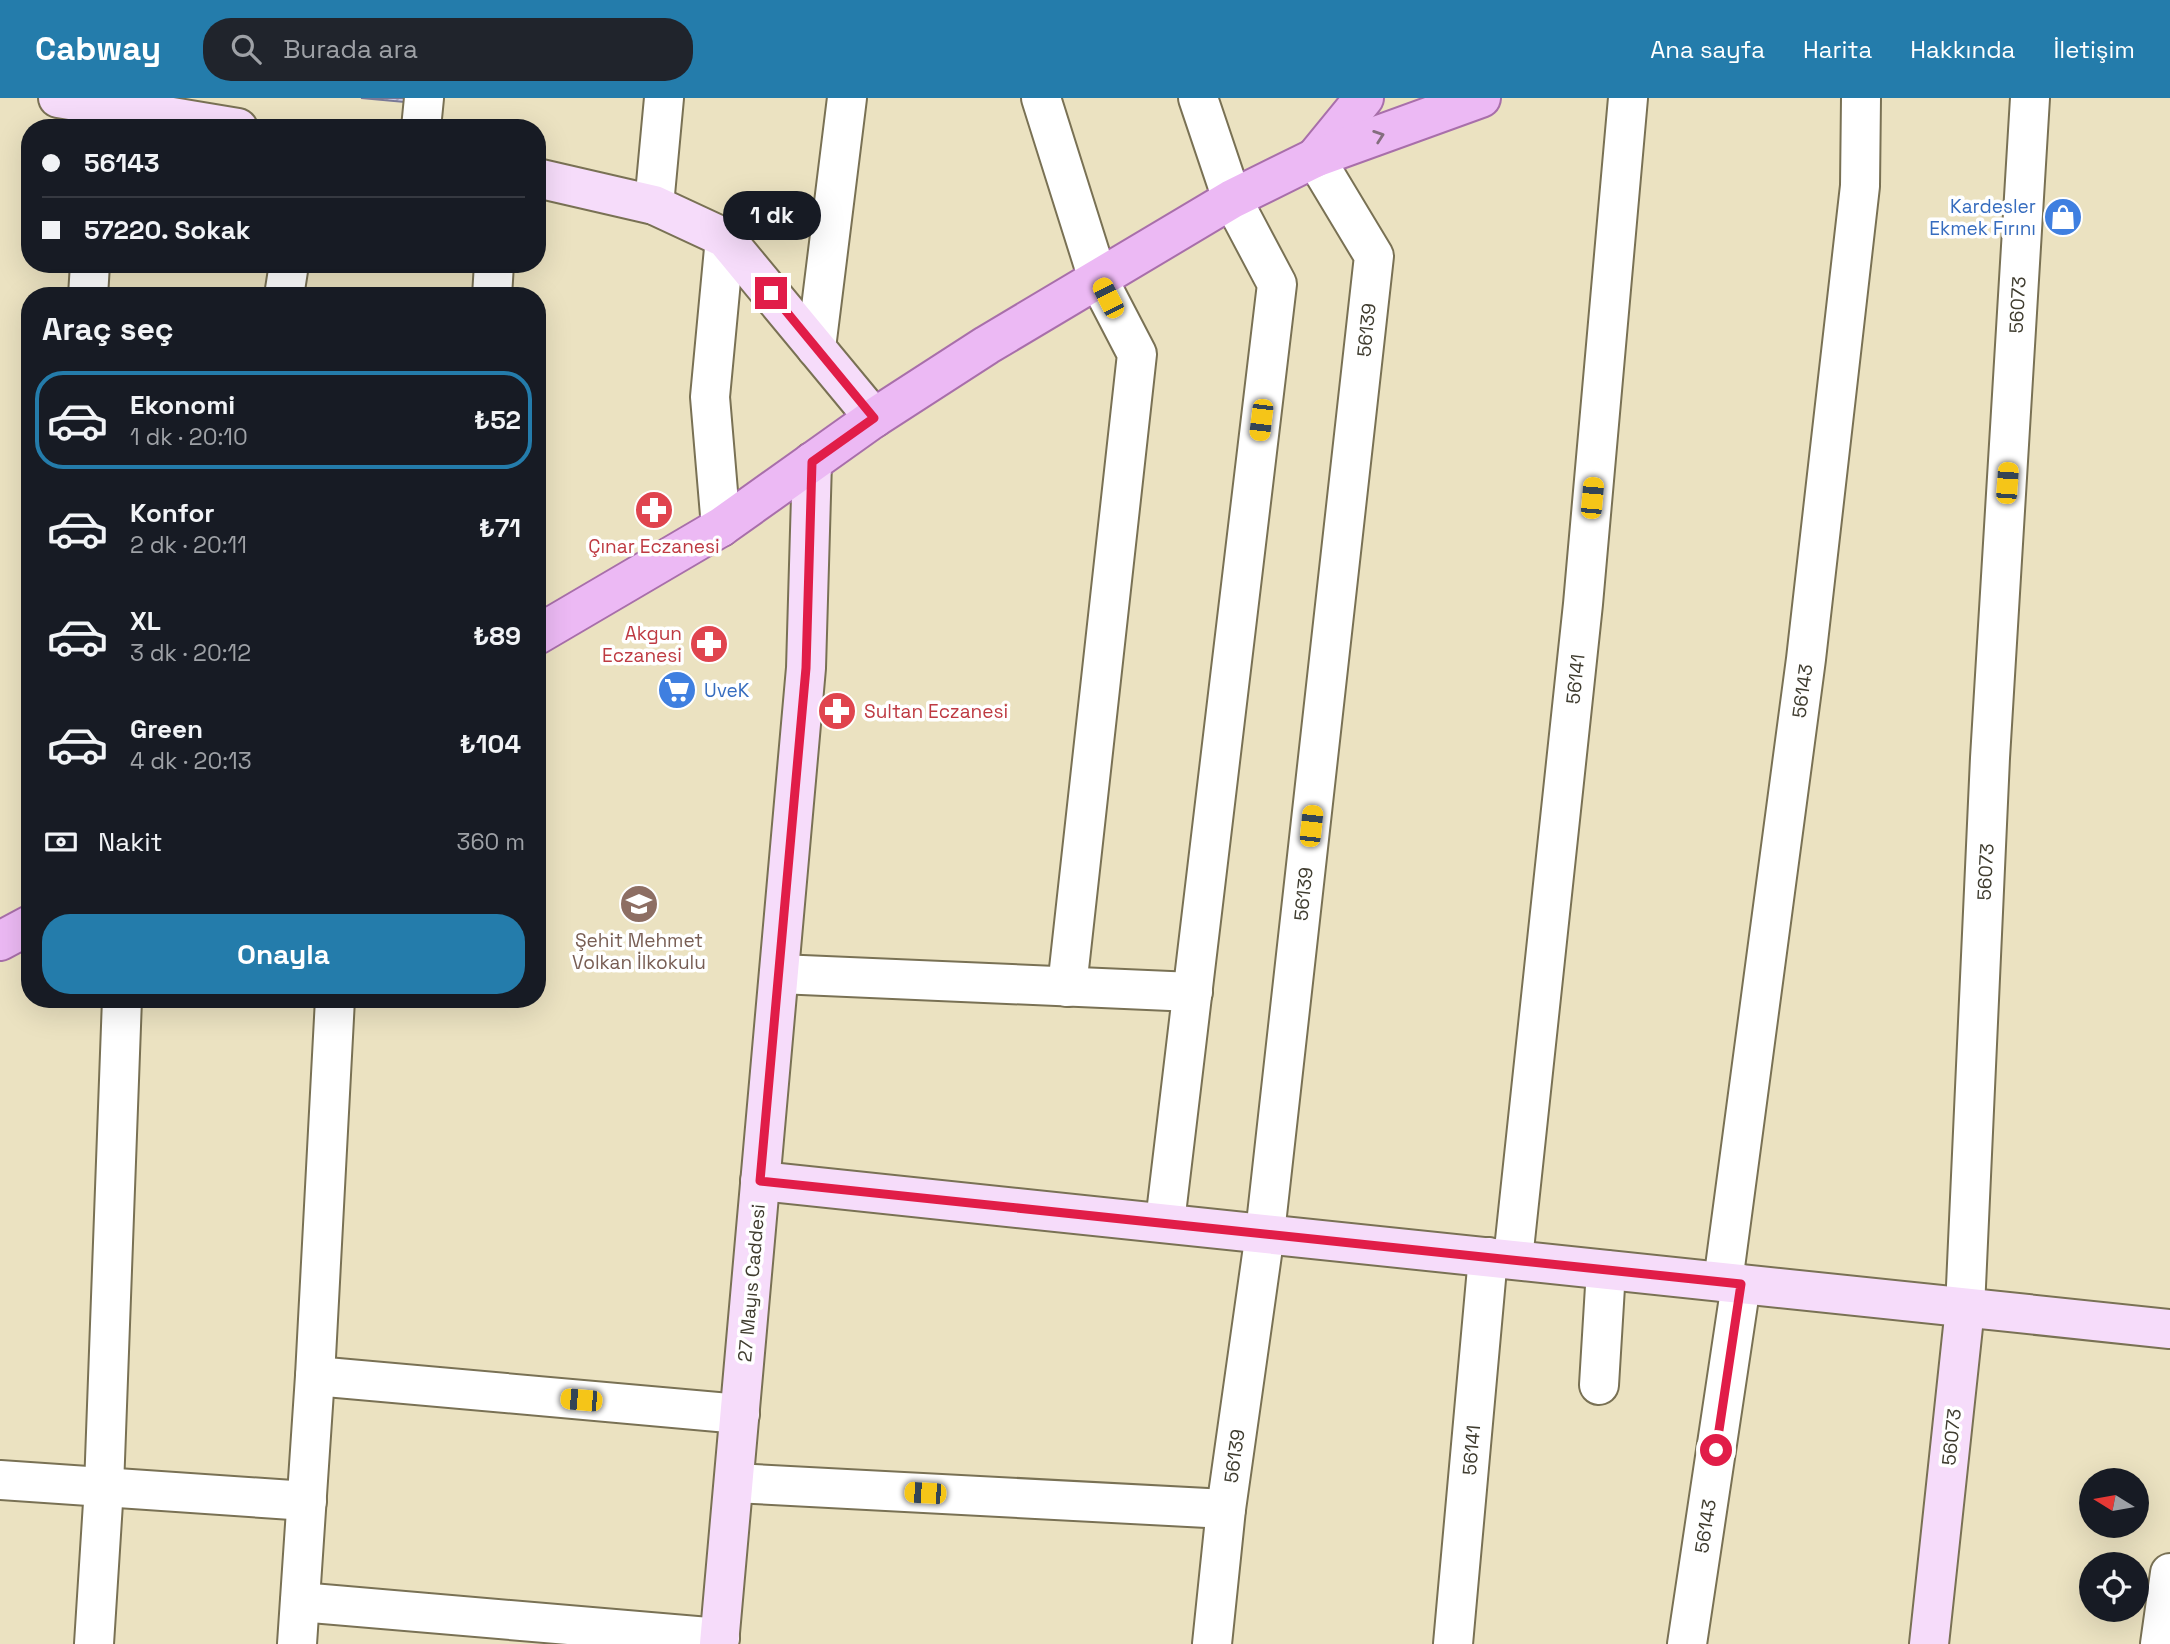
<!DOCTYPE html>
<html lang="tr">
<meta charset="utf-8">
<style>
body{margin:0;font-family:"Space Grotesk",sans-serif;background:#20242c;color:#f1f3f6;height:100vh;display:flex;flex-direction:column;font-size:26px;white-space:nowrap}
*{box-sizing:border-box;margin:0}
p{font-size:23px;color:#9ea1a6}
.icon{flex:none;width:38px;height:38px;fill:none;stroke:currentColor;stroke-width:2;stroke-linecap:round;stroke-linejoin:round}
.map{position:relative;flex:1;overflow:hidden}
.panel{position:absolute;left:21px;top:189px;width:525px;height:721px;display:flex;flex-direction:column;background:#171b24;border-radius:28px;box-shadow:0 7px 28px #0002}
.panel>*{flex:none}
.guide{position:absolute;left:21px;top:21px;width:525px;height:154px;border-radius:28px;box-shadow:0 7px 28px #0002;display:grid;align-content:center;height:154px;padding:0 21px;background:#171b24}
.needle{width:46px;rotate:281deg}
.controls{position:absolute;left:2079px;top:1370px;display:grid;gap:14px}
.controls a{display:grid;place-items:center;width:70px;height:70px;border-radius:50%;background:#171b24;box-shadow:0 7px 28px #0002;font-size:35px}
.end{position:absolute;width:32px;height:32px;margin:-16px;border:9px solid #e11d48;background:#fff;box-shadow:0 0 0 4px #fff}
.from{border-radius:50%}
.bubble{position:absolute;height:49px;border-radius:24px;background:#171b24;box-shadow:0 7px 28px #0002;font-size:23px;font-weight:600;line-height:49px;text-align:center}
.car{position:absolute;width:21px;height:42px;margin:-21px -10px;border-radius:9px;box-shadow:0 0 5px 2px #0007;background:linear-gradient(#f5c518 24%,#345 0 40%,#f5c518 0 76%,#345 0 86%,#f5c518 0)}
.guide b{display:flex;align-items:center;gap:24px;height:66px;font-size:26px}
.guide b+b{border-top:2px solid #363941}
.guide i{width:18px;height:18px;background:#f1f3f6}
ul{padding:0;list-style:none}
li{display:flex;align-items:center;gap:21px;height:98px;margin:0 14px 10px;padding:0 7px;border:4px solid transparent;border-radius:28px}
li div{flex:1}
li b{display:block;font-size:26px}
li em{font-style:normal;font-weight:600}
li.current{border-color:#247cab}
li>.icon{width:63px;height:63px;stroke-width:1.5}
h2{padding:0 21px;font-size:32px;line-height:84px}
.pay{display:flex;align-items:center;gap:18px;height:77px;padding:0 21px;font-size:26px}
.pay p{margin-inline-start:auto}
.primary-button{display:flex;gap:14px;margin-top:auto;padding:14px 21px}
.primary-button a{flex:1;height:80px;border-radius:28px;background:#247cab;color:#fff;font-size:28px;font-weight:600;line-height:80px;text-align:center}
header{display:flex;align-items:center;gap:42px;box-sizing:border-box;height:98px;padding:0 35px;background:#247cab;color:#fff}
header strong{font-size:33px}
nav{display:flex;gap:38px;margin-inline-start:auto;font-size:24px}
.search{width:490px;height:63px;background:#20242c;display:flex;align-items:center;gap:18px;box-sizing:border-box;padding:0 24px;border-radius:28px;color:#9ea1a6;font-size:26px}
.map>svg:first-child{display:block}
.building{fill:url(#building-hatch);stroke:#7a7996;stroke-width:2}
.lines{fill:none;stroke-linecap:round;stroke-linejoin:round}
.street-casing{stroke:#797154;stroke-width:42}
.secondary-casing{stroke:#797154;stroke-width:42}
.primary-casing{stroke:#a86faa;stroke-width:42}
.street{stroke:#fff;stroke-width:38}
.secondary{stroke:#f6dcfa;stroke-width:38}
.primary{stroke:#ecb9f4;stroke-width:38}
.oneway{stroke:#846e7e}
.route{stroke:#e11d48;stroke-width:9}
.labels{text-anchor:middle;stroke-width:7;stroke-linejoin:round;paint-order:stroke}
.shop-label{font-size:19px;fill:#366cbe;stroke:#fff;text-anchor:end}
.street-label{font-size:19px;fill:#3f3c2f;stroke:#fff}
.health-label{font-size:19px;fill:#be3a42;stroke:#fff}
.education-label{font-size:19px;fill:#785e54;stroke:#fff}
</style>
<header>
<strong>Cabway</strong>
<div class="search"><svg class="icon" aria-label="search" viewBox="0 0 24 24"><circle cx="10" cy="10" r="6"/><path d="M15 15l6 6"/></svg>Burada ara</div>
<nav><a>Ana sayfa</a><a>Harita</a><a>Hakkında</a><a>İletişim</a></nav>
</header>
<div class="map">
<svg width="2170" height="1546" viewBox="0 0 2170 1546">
<defs>
<pattern id="building-hatch" width="6" height="6" patternUnits="userSpaceOnUse" patternTransform="scale(1.75)"><rect width="6" height="6" fill="#c7c6e5"/><path d="M-1 1l2-2M0 6l6-6M5 7l2-2" fill="none" stroke="#a3a2ba"/></pattern>
</defs>
<rect width="100%" height="100%" fill="#ebe2c1"/>
<path class="building" d="M361 0H404V4Z"/>
<g class="lines">
<defs>
<g id="street">
<path d="M1041 0 1098 181 1137 256 1067 889"/>
<path d="M421 30 424 0"/>
<path d="M654 107 664 0"/>
<path d="M88 198 90 166"/>
<path d="M284 198 289 166"/>
<path d="M492 198 494 166"/>
<path d="M816 250 847 0"/>
<path d="M721 429 710 299 725 140"/>
<path d="M779 876 1193 894"/>
<path d="M1165 1124 1277 186 1232 101 1198 0"/>
<path d="M1513 1161 1583 506 1628 0"/>
<path d="M1723 1184 1806 561 1860 88 1861 0"/>
<path d="M1965 1210 1990 660 2030 0"/>
<path d="M315 1278 740 1316"/>
<path d="M1599 1287 1606 1172"/>
<path d="M0 1382 307 1403"/>
<path d="M734 1385 1226 1411"/>
<path d="M300 1504 720 1540"/>
<path d="M94 1546 104 1389 122 901"/>
<path d="M297 1546 315 1278 335 901"/>
<path d="M1212 1546 1226 1411 1265 1135 1374 158 1315 60"/>
<path d="M1453 1546 1488 1159"/>
<path d="M1687 1546 1741 1186"/>
<path d="M2160 1546 2170 1475"/>
</g>
<g id="secondary">
<path d="M58 0 238 30"/>
<path d="M537 80 654 107 725 140 874 320"/>
<path d="M760 1083 2170 1231"/>
<path d="M719 1546 806 570 812 364"/>
<path d="M1929 1546 1965 1210"/>
</g>
<g id="primary">
<path d="M1315 60 1364 0"/>
<path d="M537 537 721 429 874 320 987 247 1232 101 1315 60 1481 0"/>
<path d="M0 843 30 827"/>
</g>
</defs>
<use href="#street" class="street-casing"/>
<use href="#secondary" class="secondary-casing"/>
<use href="#primary" class="primary-casing"/>
<use href="#street" class="street"/>
<use href="#secondary" class="secondary"/>
<use href="#primary" class="primary"/>
</g>
<defs><path id="oneway-chevron" d="M-2-3.5L2.5 0L-2 3.5" fill="none" stroke-width="1.6" stroke-linecap="round" stroke-linejoin="round" transform="scale(1.75)"/></defs>
<use class="oneway" href="#oneway-chevron" transform="translate(1379 38) rotate(-19)"/>
<g class="lines">
<path class="route" d="M771 195 874 320 812 364 806 570 760 1083 1741 1186 1716 1352"/>
</g>
<defs>
<symbol id="shop-disc" viewBox="-11 -11 22 22"><circle r="9.5" fill="#3f7fe0" stroke="#fff"/><path d="M-5-2.5h2.3a2.7 3.5 0 0 1 5.4 0H5L5.5 6h-11ZM-1.5-2.5h3a1.5 2.3 0 0 0-3 0Z" fill="#fff"/></symbol>
<symbol id="pharmacy-disc" viewBox="-11 -11 22 22"><circle r="9.5" fill="#e0444e" stroke="#fff"/><path d="M-2-6h4v4h4v4h-4v4h-4v-4h-4v-4h4Z" fill="#fff"/></symbol>
<symbol id="supermarket-disc" viewBox="-11 -11 22 22"><circle r="9.5" fill="#3f7fe0" stroke="#fff"/><path d="M-6-5.5h2.5l.6 2H6L4.5 2H-2.5L-4.4-4H-6ZM-1.5 3.2a1.3 1.3 0 1 0 .1 0ZM3 3.2a1.3 1.3 0 1 0 .1 0Z" fill="#fff"/></symbol>
<symbol id="school-disc" viewBox="-11 -11 22 22"><circle r="9.5" fill="#8d6e63" stroke="#fff"/><path d="M0-5L7-2L0 1L-7-2ZM-4 1L0 2.5L4 1V4Q0 6-4 4Z" fill="#fff"/></symbol>
</defs>
<g fill-rule="evenodd">
<use href="#shop-disc" x="2041" y="97" width="44" height="44"/>
<use href="#pharmacy-disc" x="632" y="390" width="44" height="44"/>
<use href="#pharmacy-disc" x="687" y="524" width="44" height="44"/>
<use href="#supermarket-disc" x="655" y="570" width="44" height="44"/>
<use href="#pharmacy-disc" x="815" y="591" width="44" height="44"/>
<use href="#school-disc" x="617" y="784" width="44" height="44"/>
</g>
<g class="labels">
<g class="shop-label">
<text x="2036" y="115">Kardesler<tspan x="2036" dy="22">Ekmek Fırını</tspan></text>
<text x="704" y="599" text-anchor="start">UveK</text>
</g>
<g class="street-label">
<text transform="translate(2017 207) rotate(-87)" y="7">56073</text>
<text transform="translate(1366 232) rotate(-84)" y="7">56139</text>
<text transform="translate(1575 581) rotate(-84)" y="7">56141</text>
<text transform="translate(1802 593) rotate(-82)" y="7">56143</text>
<text transform="translate(1985 774) rotate(-87)" y="7">56073</text>
<text transform="translate(1303 796) rotate(-84)" y="7">56139</text>
<text transform="translate(751 1185) rotate(-85)" y="7">27 Mayıs Caddesi</text>
<text transform="translate(1951 1339) rotate(-84)" y="7">56073</text>
<text transform="translate(1471 1352) rotate(-85)" y="7">56141</text>
<text transform="translate(1234 1358) rotate(-82)" y="7">56139</text>
<text transform="translate(1705 1428) rotate(-81)" y="7">56143</text>
</g>
<g class="health-label">
<text x="654" y="455">Çınar Eczanesi</text>
<text x="682" y="542" text-anchor="end">Akgun<tspan x="682" dy="22">Eczanesi</tspan></text>
<text x="864" y="620" text-anchor="start">Sultan Eczanesi</text>
</g>
<g class="education-label">
<text x="639" y="849">Şehit Mehmet<tspan x="639" dy="22">Volkan İlkokulu</tspan></text>
</g>
</g>
</svg>
<div class="controls">
<a><svg class="needle" viewBox="-14 -14 28 28"><path d="M0-13l5 13h-10z" fill="#e53935"/><path d="M0 13l5-13h-10z" fill="#9ea1a6"/></svg></a>
<a><svg class="icon" aria-label="locate" viewBox="0 0 24 24"><circle cx="12" cy="12" r="6"/><path d="M12 2v4M12 18v4M2 12h4M18 12h4"/></svg></a>
</div>
<i class="end from" style="left:1716px;top:1352px"></i>
<i class="end" style="left:771px;top:195px"></i>
<div class="bubble" style="left:723px;top:93px;width:98px">1 dk</div>
<i class="car" style="left:1108px;top:200px;rotate:333deg"></i>
<i class="car" style="left:1261px;top:322px;rotate:187deg"></i>
<i class="car" style="left:2007px;top:385px;rotate:4deg"></i>
<i class="car" style="left:1592px;top:400px;rotate:5deg"></i>
<i class="car" style="left:1311px;top:728px;rotate:6deg"></i>
<i class="car" style="left:581px;top:1302px;rotate:275deg"></i>
<i class="car" style="left:925px;top:1395px;rotate:273deg"></i>
<div class="guide">
<b><i class="from"></i>56143</b>
<b><i></i>57220. Sokak</b>
</div>
<section class="panel">
<h2>Araç seç</h2>
<ul>
<li class="current"><svg class="icon" aria-label="car" viewBox="0 0 24 24"><path d="M5 17H2v-5l4-1 3-4h7l3 4 3 1v5h-3M9 17h6M6 11h13"/><circle cx="7" cy="17" r="2"/><circle cx="17" cy="17" r="2"/></svg><div><b>Ekonomi</b><p>1 dk · 20:10</p></div><em>₺52</em></li>
<li><svg class="icon" aria-label="car" viewBox="0 0 24 24"><path d="M5 17H2v-5l4-1 3-4h7l3 4 3 1v5h-3M9 17h6M6 11h13"/><circle cx="7" cy="17" r="2"/><circle cx="17" cy="17" r="2"/></svg><div><b>Konfor</b><p>2 dk · 20:11</p></div><em>₺71</em></li>
<li><svg class="icon" aria-label="car" viewBox="0 0 24 24"><path d="M5 17H2v-5l4-1 3-4h7l3 4 3 1v5h-3M9 17h6M6 11h13"/><circle cx="7" cy="17" r="2"/><circle cx="17" cy="17" r="2"/></svg><div><b>XL</b><p>3 dk · 20:12</p></div><em>₺89</em></li>
<li><svg class="icon" aria-label="car" viewBox="0 0 24 24"><path d="M5 17H2v-5l4-1 3-4h7l3 4 3 1v5h-3M9 17h6M6 11h13"/><circle cx="7" cy="17" r="2"/><circle cx="17" cy="17" r="2"/></svg><div><b>Green</b><p>4 dk · 20:13</p></div><em>₺104</em></li>
</ul>
<div class="pay"><svg class="icon" aria-label="cash" viewBox="0 0 24 24"><path d="M3 7h18v10H3z"/><circle cx="12" cy="12" r="2"/></svg>Nakit<p>360 m</p></div>
<div class="primary-button"><a>Onayla</a></div>
</section>
</div>
